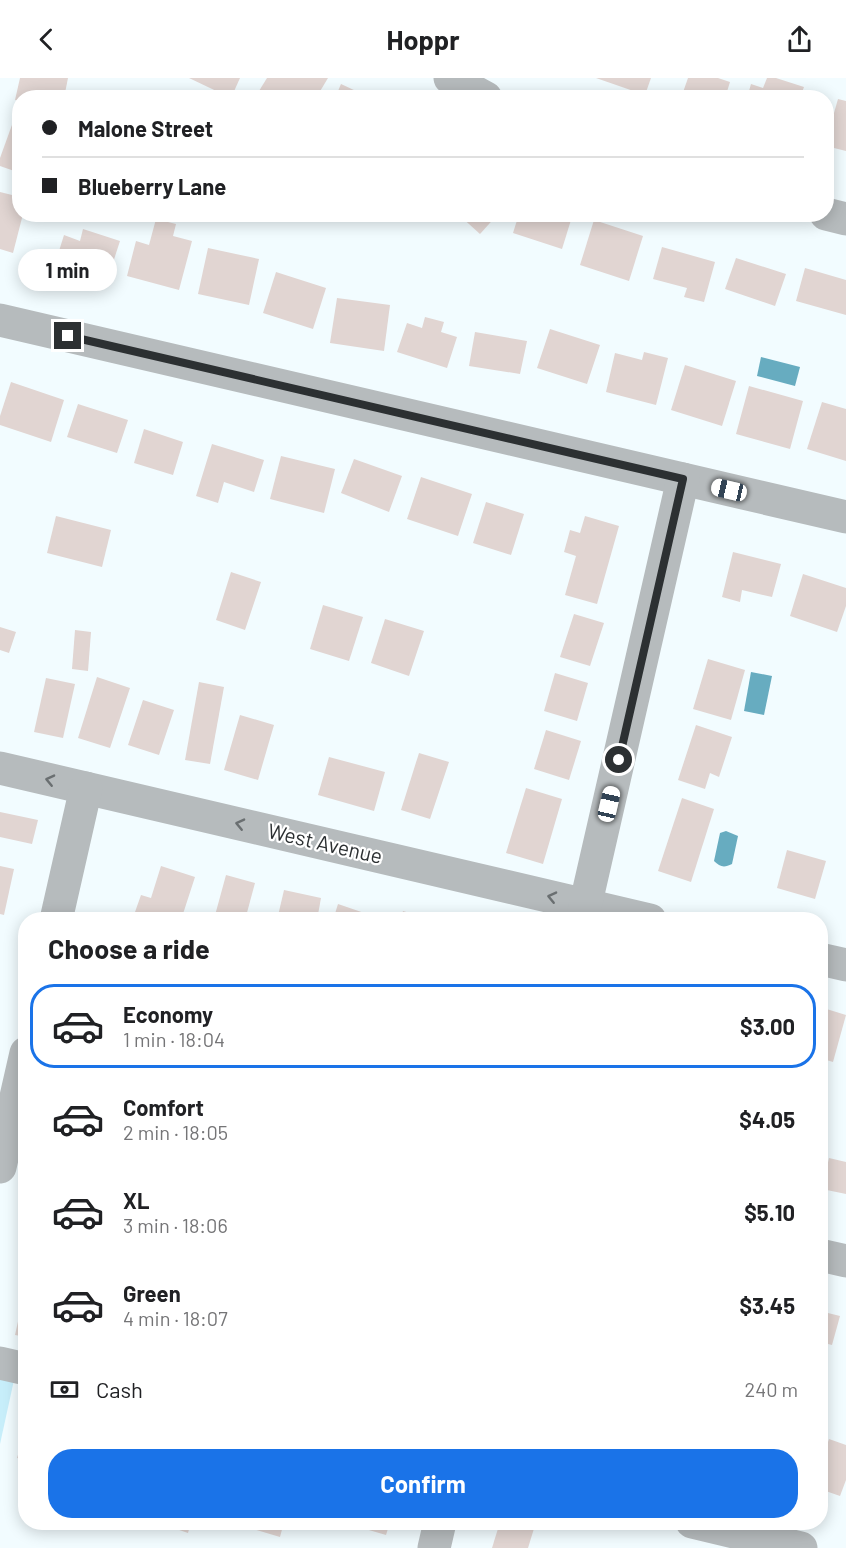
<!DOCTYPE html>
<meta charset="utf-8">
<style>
body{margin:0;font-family:Barlow,sans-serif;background:#f6f6f6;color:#202124;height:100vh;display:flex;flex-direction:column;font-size:22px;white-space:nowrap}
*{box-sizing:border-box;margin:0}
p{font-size:20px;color:#757577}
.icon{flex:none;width:33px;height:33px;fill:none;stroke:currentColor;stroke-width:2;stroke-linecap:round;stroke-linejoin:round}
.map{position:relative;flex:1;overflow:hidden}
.panel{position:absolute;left:18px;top:834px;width:810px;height:618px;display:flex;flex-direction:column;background:#fff;border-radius:24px;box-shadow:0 3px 15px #0003}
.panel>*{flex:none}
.hud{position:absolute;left:12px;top:12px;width:822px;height:132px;border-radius:24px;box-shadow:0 3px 15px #0003;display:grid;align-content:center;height:132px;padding:0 30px;background:#fff}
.end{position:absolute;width:27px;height:27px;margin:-14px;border:8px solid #2c3032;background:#fff;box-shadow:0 0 0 3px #fff}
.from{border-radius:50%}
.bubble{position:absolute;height:42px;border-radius:21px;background:#fff;box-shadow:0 3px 15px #0003;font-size:20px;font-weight:700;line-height:42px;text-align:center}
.car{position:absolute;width:18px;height:36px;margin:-18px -9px;border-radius:8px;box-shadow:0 0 4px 2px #0007;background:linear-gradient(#fff 24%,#345 0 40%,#fff 0 76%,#345 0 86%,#fff 0)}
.hud b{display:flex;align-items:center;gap:21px;height:57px;font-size:22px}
.hud b+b{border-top:2px solid #e0e0e0}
.hud i{width:15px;height:15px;background:#202124}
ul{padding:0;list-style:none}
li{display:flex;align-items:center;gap:18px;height:84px;margin:0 12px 9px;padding:0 18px;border:3px solid transparent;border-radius:24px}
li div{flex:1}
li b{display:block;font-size:22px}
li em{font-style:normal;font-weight:700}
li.on{border-color:#1a73e8}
li>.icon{width:54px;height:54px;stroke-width:1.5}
h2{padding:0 30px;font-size:27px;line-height:72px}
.pay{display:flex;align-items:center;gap:15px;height:66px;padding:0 30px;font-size:22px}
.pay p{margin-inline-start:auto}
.primary-button{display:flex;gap:12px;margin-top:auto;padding:12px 30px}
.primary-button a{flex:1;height:69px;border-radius:24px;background:#1a73e8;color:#fff;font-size:24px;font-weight:700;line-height:69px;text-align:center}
header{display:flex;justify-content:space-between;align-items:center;height:78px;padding:0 30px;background:#fff;font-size:27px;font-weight:700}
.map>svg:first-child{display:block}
.green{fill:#c7eefa}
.water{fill:#67acc0}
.building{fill:#e1d5d2}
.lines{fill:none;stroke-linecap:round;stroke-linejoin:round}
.minor{stroke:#b6bbbd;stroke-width:33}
.oneway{stroke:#6a6f71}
.route{stroke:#2c3032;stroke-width:8}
.labels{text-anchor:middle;stroke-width:4.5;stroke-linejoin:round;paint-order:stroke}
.street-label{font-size:21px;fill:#2c3032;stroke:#fff}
</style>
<header><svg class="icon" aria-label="back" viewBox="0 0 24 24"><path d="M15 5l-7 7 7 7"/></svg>Hoppr<svg class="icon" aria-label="share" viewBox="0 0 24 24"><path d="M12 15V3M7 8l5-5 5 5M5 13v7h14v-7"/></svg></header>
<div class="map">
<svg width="846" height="1470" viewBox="0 0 846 1470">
<rect width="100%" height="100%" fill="#f2fcff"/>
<path class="green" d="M0 1298 14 1302 0 1366Z"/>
<g class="water">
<path d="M761 279 800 289 795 308 757 298Z"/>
<path d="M751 594 772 598 764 637 744 633Z"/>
<path d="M726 753 738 758 732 786C724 790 720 789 714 783L720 755Z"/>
</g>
<g class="building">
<path d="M20 0H68L64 20H20V23L15 22Z"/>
<path d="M189 0H240L231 20Z"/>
<path d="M267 0H328L316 20H270L259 13Z"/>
<path d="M596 0H651L645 17Z"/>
<path d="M688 0H718L730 4 725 20H681Z"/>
<path d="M767 0H776L804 9 800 20H747L751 6 763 10Z"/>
<path d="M341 6 371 20H335Z"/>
<path d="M838 21 846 23V73L826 68V33L834 35Z"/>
<path d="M17 33 20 34V95L0 88V80Z"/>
<path d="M0 114 20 119V136H23L13 175 0 171Z"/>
<path d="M458 136H498L480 156Z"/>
<path d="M519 136H555L571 142 562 171 513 155Z"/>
<path d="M156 141 176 146 173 158 192 163 179 212 127 198 136 163 149 167Z"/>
<path d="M594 142 643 158 629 203 580 187Z"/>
<path d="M83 151 120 163 106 206 54 189 64 157 80 163Z"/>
<path d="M662 169 715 184 704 224 684 219 687 210 653 201Z"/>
<path d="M208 170 259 181 249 227 198 216Z"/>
<path d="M736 180 786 196 775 228 725 211Z"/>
<path d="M805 190 846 202V237L796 223Z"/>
<path d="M276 194 326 210 313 251 263 235Z"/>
<path d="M337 220 390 227 384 273 330 265Z"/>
<path d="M425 239 444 244 441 254 457 259 447 290 397 274 407 245 422 250Z"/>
<path d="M550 251 600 267 587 306 537 290Z"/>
<path d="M475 254 527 263 520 296 469 288Z"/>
<path d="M644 274 668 280 656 327 606 314 615 275 642 282Z"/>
<path d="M685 287 736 303 722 348 671 332Z"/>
<path d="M11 304 64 322 51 364 0 347V338Z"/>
<path d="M749 308 803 323 790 371 736 356Z"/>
<path d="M822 324 846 331V383L807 371Z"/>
<path d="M78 326 128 342 117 375 67 359Z"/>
<path d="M144 351 183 364 173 397 134 385Z"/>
<path d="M212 366 264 382 254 414 224 404 218 425 196 418Z"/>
<path d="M281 378 335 391 324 435 270 421Z"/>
<path d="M354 381 402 398 389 434 341 415Z"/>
<path d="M421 399 472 416 458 458 407 441Z"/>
<path d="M486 424 524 436 511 477 473 465Z"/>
<path d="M56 438 111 452 102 489 47 475Z"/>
<path d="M585 438 619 448 597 526 565 517 576 478 564 474 570 452 580 455Z"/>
<path d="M733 474 781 486 772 519 742 512 740 524 722 519Z"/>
<path d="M231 494 261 504 245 552 216 542Z"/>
<path d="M803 496 846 510V528L837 554 790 538Z"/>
<path d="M323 527 363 539 349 583 310 571Z"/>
<path d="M574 536 604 545 590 588 560 579Z"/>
<path d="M385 541 424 553 409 598 371 585Z"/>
<path d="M0 549 16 554 9 575 0 572Z"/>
<path d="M75 552 91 554 88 593 72 591Z"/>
<path d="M708 581 745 592 731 642 693 631Z"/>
<path d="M555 595 588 605 577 643 544 633Z"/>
<path d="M97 599 130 610 110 670 78 660Z"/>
<path d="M46 600 75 606 63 660 34 654Z"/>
<path d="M199 604 224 609 210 686 185 682Z"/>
<path d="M143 622 174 632 159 677 128 667Z"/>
<path d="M240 637 274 647 258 702 224 692Z"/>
<path d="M696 647 732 659 719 699 710 695 705 711 678 702Z"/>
<path d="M546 652 581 663 569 702 534 691Z"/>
<path d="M419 675 449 684 430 741 401 732Z"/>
<path d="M329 679 385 694 374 733 318 717Z"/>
<path d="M526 710 562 721 543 786 506 775Z"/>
<path d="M682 720 714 731 691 804 658 793Z"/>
<path d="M0 734 38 742 32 766 0 759Z"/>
<path d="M787 772 826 783 815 821 777 810Z"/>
<path d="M0 788 14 791 4 837 0 836Z"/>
<path d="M161 788 195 799 181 842H159L135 834 141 817 151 820Z"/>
<path d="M226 797 255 805 245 842 214 841Z"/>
<path d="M284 812 321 820 317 842H277Z"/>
<path d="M338 826 376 839 375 842H333Z"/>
<path d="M403 833 429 841V842H400Z"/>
<path d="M820 929 846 937 833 984 820 980Z"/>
<path d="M829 1080 846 1084V1116L822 1111Z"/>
<path d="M23 1221H26V1259L15 1257Z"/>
<path d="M820 1233 840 1238 832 1267 820 1264Z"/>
<path d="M25 1355H26V1382L17 1380Z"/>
<path d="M829 1361 846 1367V1402L840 1418 820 1411V1374L824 1376Z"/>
<path d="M156 1444H191L188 1455Z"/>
<path d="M230 1444H284L280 1459Z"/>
<path d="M356 1444H390L386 1457 355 1448Z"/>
<path d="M500 1444H536L528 1470H492Z"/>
</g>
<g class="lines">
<g class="minor">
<path d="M450 0 486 20"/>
<path d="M826 136 846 141"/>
<path d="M0 242 846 439"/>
<path d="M0 690 650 842"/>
<path d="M56 842 86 710"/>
<path d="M582 842 683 401"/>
<path d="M820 881 846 887"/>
<path d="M0 1089 26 975"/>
<path d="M820 1177 846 1183"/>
<path d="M0 1285 26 1291"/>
<path d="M692 1444 801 1470"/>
<path d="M434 1470 440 1444"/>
</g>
</g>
<defs><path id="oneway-chevron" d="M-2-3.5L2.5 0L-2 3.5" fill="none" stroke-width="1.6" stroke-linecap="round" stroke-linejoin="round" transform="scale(1.5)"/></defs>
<g class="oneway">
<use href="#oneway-chevron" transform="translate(50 702) rotate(-167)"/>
<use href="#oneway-chevron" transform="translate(240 746) rotate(-167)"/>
<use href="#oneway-chevron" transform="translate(552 819) rotate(-167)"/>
</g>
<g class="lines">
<path class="route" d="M68 258 683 401 619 682"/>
</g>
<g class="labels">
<g class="street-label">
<text transform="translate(325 766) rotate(13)" y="7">West Avenue</text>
</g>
</g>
</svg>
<i class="end from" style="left:619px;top:682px"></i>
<i class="end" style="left:68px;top:258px"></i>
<div class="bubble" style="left:18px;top:171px;width:99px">1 min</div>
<i class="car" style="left:729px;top:412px;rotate:283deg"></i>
<i class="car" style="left:609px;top:726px;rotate:13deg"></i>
<div class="hud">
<b><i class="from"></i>Malone Street</b>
<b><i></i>Blueberry Lane</b>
</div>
<section class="panel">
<h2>Choose a ride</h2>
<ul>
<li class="on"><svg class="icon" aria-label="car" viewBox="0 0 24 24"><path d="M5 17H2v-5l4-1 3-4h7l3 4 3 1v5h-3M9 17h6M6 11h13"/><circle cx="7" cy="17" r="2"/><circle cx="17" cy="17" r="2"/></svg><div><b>Economy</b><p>1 min · 18:04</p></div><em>$3.00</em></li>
<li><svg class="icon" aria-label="car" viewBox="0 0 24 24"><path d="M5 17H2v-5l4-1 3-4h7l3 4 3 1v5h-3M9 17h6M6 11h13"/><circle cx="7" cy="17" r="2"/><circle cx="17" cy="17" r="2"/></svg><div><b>Comfort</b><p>2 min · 18:05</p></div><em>$4.05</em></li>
<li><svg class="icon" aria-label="car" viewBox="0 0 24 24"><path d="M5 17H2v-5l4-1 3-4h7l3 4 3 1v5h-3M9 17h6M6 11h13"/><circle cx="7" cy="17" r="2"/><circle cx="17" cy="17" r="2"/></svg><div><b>XL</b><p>3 min · 18:06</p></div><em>$5.10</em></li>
<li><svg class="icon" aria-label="car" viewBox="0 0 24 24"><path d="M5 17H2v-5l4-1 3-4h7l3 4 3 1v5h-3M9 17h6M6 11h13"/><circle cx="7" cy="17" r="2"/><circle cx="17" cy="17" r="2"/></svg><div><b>Green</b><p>4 min · 18:07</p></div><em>$3.45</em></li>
</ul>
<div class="pay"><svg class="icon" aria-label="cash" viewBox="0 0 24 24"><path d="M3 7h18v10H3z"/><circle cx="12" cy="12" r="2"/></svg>Cash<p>240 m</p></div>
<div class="primary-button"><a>Confirm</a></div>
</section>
</div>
